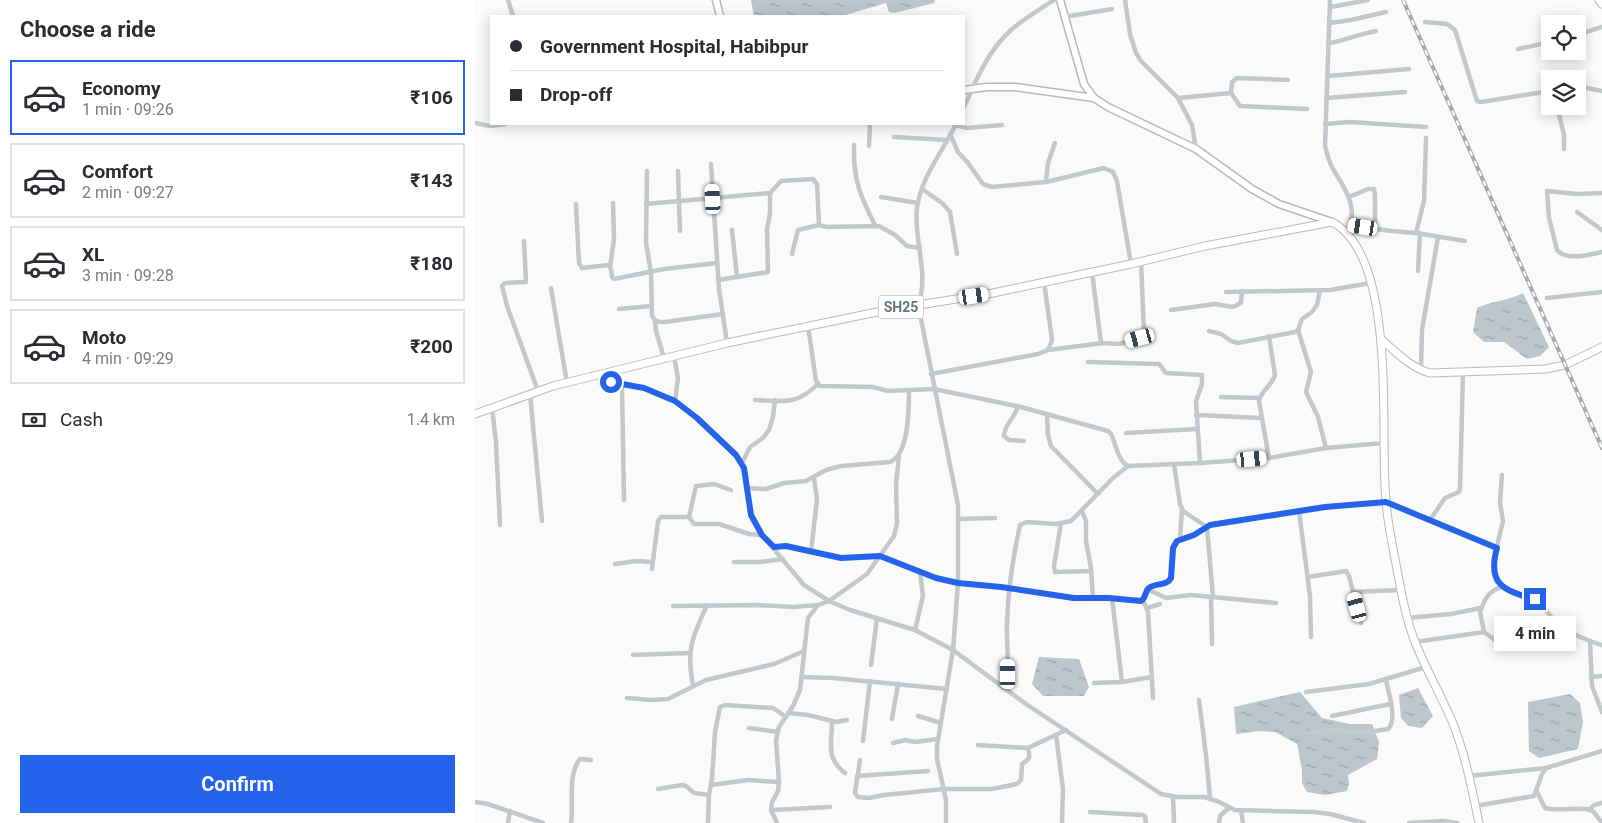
<!DOCTYPE html>
<meta charset="utf-8">
<style>
body{margin:0;font-family:Roboto,sans-serif;background:#f2f2f3;color:#2b2b33;height:100vh;display:flex;flex-direction:column;font-size:19px;white-space:nowrap}
*{box-sizing:border-box;margin:0}
p{font-size:16px;color:#7c7c81}
.icon{flex:none;width:28px;height:28px;fill:none;stroke:currentColor;stroke-width:2;stroke-linecap:round;stroke-linejoin:round}
.map{position:relative;flex:1;overflow:hidden}
.drawer{display:flex;flex-direction:column;background:#fff;width:475px}
.drawer>*{flex:none}
.hud{position:absolute;left:15px;top:15px;width:475px;height:110px;border-radius:0px;box-shadow:0 2px 12px #0003;display:grid;align-content:center;height:110px;padding:0 20px;background:#fff}
.buttons{position:absolute;left:1066px;top:15px;display:grid;gap:10px}
.buttons a{display:grid;place-items:center;width:45px;height:45px;border-radius:0px;background:#fff;box-shadow:0 2px 12px #0003;font-size:25px}
.end{position:absolute;width:22px;height:22px;margin:-11px;border:6px solid #2563eb;background:#fff;box-shadow:0 0 0 2px #fff}
.from{border-radius:50%}
.bubble{position:absolute;height:35px;border-radius:0px;background:#fff;box-shadow:0 2px 12px #0003;font-size:16px;font-weight:700;line-height:35px;text-align:center}
.car{position:absolute;width:15px;height:30px;margin:-15px -8px;border-radius:6px;box-shadow:0 0 4px 1px #0007;background:linear-gradient(#fff 24%,#345 0 40%,#fff 0 76%,#345 0 86%,#fff 0)}
.hud b{display:flex;align-items:center;gap:18px;height:48px;font-size:19px}
.hud b+b{border-top:1px solid #e1e1e2}
.hud i{width:12px;height:12px;background:#2b2b33}
ul{padding:0;list-style:none}
li{display:flex;align-items:center;gap:15px;height:75px;margin:0 10px 8px;padding:0 10px;border:2px solid #e1e1e2;border-radius:0px}
li div{flex:1}
li b{display:block;font-size:19px}
li em{font-style:normal;font-weight:700}
li.selected{border-color:#2563eb}
li>.icon{width:45px;height:45px;stroke-width:1.5}
h2{padding:0 20px;font-size:22px;line-height:60px}
.pay{display:flex;align-items:center;gap:12px;height:55px;padding:0 20px;font-size:19px}
.pay p{margin-inline-start:auto}
.action{display:flex;gap:10px;margin-top:auto;padding:10px 20px}
.action a{flex:1;height:58px;border-radius:0px;background:#2563eb;color:#fff;font-size:20px;font-weight:700;line-height:58px;text-align:center}
main{display:flex;flex:1;min-height:0}
.map>svg:first-child{display:block}
.water{fill:url(#water-ripples)}
.lines{fill:none;stroke-linecap:round;stroke-linejoin:round}
.secondary-casing{stroke:#b3babf;stroke-width:9}
.primary-casing{stroke:#b5babe;stroke-width:9}
.street{stroke:#c3c8cc;stroke-width:4.5}
.secondary{stroke:#fff;stroke-width:6}
.primary{stroke:#fff;stroke-width:7}
.rail-casing{stroke:#a2aab0;stroke-width:4}
.rail{stroke:#fff;stroke-width:2;stroke-dasharray:5.5;stroke-linecap:butt}
.route{stroke:#2563eb;stroke-width:6}
.labels{text-anchor:middle;stroke-width:5;stroke-linejoin:round;paint-order:stroke}
.shield{fill:#fff;stroke:#939fa8;stroke-width:1}
.shield-label{font-size:14px;font-weight:bold;fill:#657683}
</style>
<main>
<section class="drawer">
<h2>Choose a ride</h2>
<ul>
<li class="selected"><svg class="icon" aria-label="car" viewBox="0 0 24 24"><path d="M5 17H2v-5l4-1 3-4h7l3 4 3 1v5h-3M9 17h6M6 11h13"/><circle cx="7" cy="17" r="2"/><circle cx="17" cy="17" r="2"/></svg><div><b>Economy</b><p>1 min · 09:26</p></div><em>₹106</em></li>
<li><svg class="icon" aria-label="car" viewBox="0 0 24 24"><path d="M5 17H2v-5l4-1 3-4h7l3 4 3 1v5h-3M9 17h6M6 11h13"/><circle cx="7" cy="17" r="2"/><circle cx="17" cy="17" r="2"/></svg><div><b>Comfort</b><p>2 min · 09:27</p></div><em>₹143</em></li>
<li><svg class="icon" aria-label="car" viewBox="0 0 24 24"><path d="M5 17H2v-5l4-1 3-4h7l3 4 3 1v5h-3M9 17h6M6 11h13"/><circle cx="7" cy="17" r="2"/><circle cx="17" cy="17" r="2"/></svg><div><b>XL</b><p>3 min · 09:28</p></div><em>₹180</em></li>
<li><svg class="icon" aria-label="car" viewBox="0 0 24 24"><path d="M5 17H2v-5l4-1 3-4h7l3 4 3 1v5h-3M9 17h6M6 11h13"/><circle cx="7" cy="17" r="2"/><circle cx="17" cy="17" r="2"/></svg><div><b>Moto</b><p>4 min · 09:29</p></div><em>₹200</em></li>
</ul>
<div class="pay"><svg class="icon" aria-label="cash" viewBox="0 0 24 24"><path d="M3 7h18v10H3z"/><circle cx="12" cy="12" r="2"/></svg>Cash<p>1.4 km</p></div>
<div class="action"><a>Confirm</a></div>
</section>
<div class="map">
<svg width="1127" height="823" viewBox="0 0 1127 823">
<defs>
<pattern id="water-ripples" width="26" height="14" patternUnits="userSpaceOnUse" patternTransform="scale(1.25)"><rect width="26" height="14" fill="#bbc7cb"/><path d="M2 4q2-2 4 0t4 0M15 11q2-2 4 0t4 0" fill="none" stroke="#9ca6aa"/></pattern>
</defs>
<rect width="100%" height="100%" fill="#fafaf8"/>
<g class="water">
<path d="M276 0H460L459 3 420 13 414 12 411 3 367 16H279Z"/>
<path d="M1048 293 1074 347 1065 356 1052 359 1029 342H1009L998 332 1002 308C1017 301 1032 301 1048 293Z"/>
<path d="M564 657 604 659 614 687 609 696H568L557 684Z"/>
<path d="M943 688 958 716 947 728 933 726 926 718 924 695Z"/>
<path d="M825 692 847 718 875 724H897L904 742 902 759 873 775 874 784 872 791 850 795 832 792 827 783V770L822 744 800 732 783 731 761 734 759 707Z"/>
<path d="M1095 694 1105 703 1108 722 1103 749 1064 758 1054 751 1053 702Z"/>
</g>
<g class="lines">
<defs>
<g id="secondary">
<path d="M241 0 245 16"/>
<path d="M585 0 609 84 619 98 633 107 721 149 777 189 804 204 857 222"/>
<path d="M489 90 512 87H540L619 98"/>
</g>
<g id="primary">
<path d="M1124 0 1127 4"/>
<path d="M907 340C921 352 936 368 955 373L1070 369 1090 365 1127 347"/>
<path d="M0 414 78 386 252 343 407 311 518 293 656 264 730 246 857 222C924 257 904 435 911 501 912 519 916 536 919 554 925 583 929 614 940 642 951 669 965 694 977 721 990 753 997 789 1004 823"/>
</g>
</defs>
<use href="#secondary" class="secondary-casing"/>
<use href="#primary" class="primary-casing"/>
<g class="street">
<path d="M33 0 38 16"/>
<path d="M650 0 655 34 661 53 666 61 703 98 717 125 721 149"/>
<path d="M855 0 850 146C852 154 854 162 858 169 869 187 886 210 871 231"/>
<path d="M856 7 893 0"/>
<path d="M589 17 637 9"/>
<path d="M950 22 972 24 980 30 1002 101 1006 102 1075 91"/>
<path d="M855 23 876 20 911 12"/>
<path d="M1102 35 1127 27"/>
<path d="M855 43C870 40 885 34 901 31"/>
<path d="M1043 49 1075 42"/>
<path d="M853 76 934 69"/>
<path d="M1102 86 1127 91"/>
<path d="M756 93 757 82 762 78 813 80"/>
<path d="M703 98 756 93 765 106 832 109"/>
<path d="M851 98 930 92"/>
<path d="M1082 106 1089 135V149"/>
<path d="M489 107C501 80 513 51 535 31 548 19 564 10 579 0"/>
<path d="M0 123 15 126 30 124"/>
<path d="M850 124 875 122 951 127"/>
<path d="M480 125 492 128 527 125"/>
<path d="M475 134 483 152 493 163 508 184 517 187 571 182 629 168 638 172 642 181 656 264"/>
<path d="M419 137 472 140"/>
<path d="M379 145C378 179 385 196 400 225"/>
<path d="M394 146 395 124"/>
<path d="M236 164 244 289 252 343"/>
<path d="M172 171 171 243 176 272 177 316C181 322 184 322 190 322L248 314"/>
<path d="M203 171 205 231"/>
<path d="M571 182 573 163 580 143"/>
<path d="M447 189 467 203 475 212 482 254"/>
<path d="M1127 193 1102 194 1072 191 1074 218 1082 250C1091 261 1114 255 1127 252"/>
<path d="M406 197 443 203"/>
<path d="M874 197 893 189H899L900 195V229"/>
<path d="M101 204 104 263 107 268 134 265 136 269 137 277 139 279 189 269 242 263"/>
<path d="M171 204 295 193 306 181 338 179 342 184 344 225 351 227 404 226 420 235 432 246 445 248"/>
<path d="M1102 212 1127 230"/>
<path d="M875 225 916 231 941 233 949 201 951 138"/>
<path d="M257 230 262 277"/>
<path d="M941 233 990 241"/>
<path d="M49 241 51 282 30 283 27 286 32 306 63 391"/>
<path d="M317 254 323 230 344 225"/>
<path d="M135 267 139 239 138 203"/>
<path d="M943 271 945 233"/>
<path d="M617 272 626 343 644 344 665 338 669 332 666 262"/>
<path d="M243 280 293 272 292 230 295 213V193"/>
<path d="M76 288 92 383"/>
<path d="M751 292 855 290 896 283"/>
<path d="M1072 298 1127 292"/>
<path d="M144 309 176 306"/>
<path d="M696 310 740 304 758 307 766 303 767 291"/>
<path d="M180 320 181 331 189 358"/>
<path d="M333 326 341 381 345 386 398 387 413 391 459 389 546 407 633 431 636 434C641 444 643 461 653 466L725 463 794 458 851 448 909 443"/>
<path d="M823 330 836 372 831 392 843 417 851 448"/>
<path d="M734 331 746 334 756 341 763 343 820 332 823 330 827 319 837 312 842 305 845 290"/>
<path d="M794 336 800 375C797 386 786 390 784 401L794 458"/>
<path d="M573 350 628 343"/>
<path d="M199 356 203 378 200 401"/>
<path d="M613 362 684 364 691 373 727 375V384L721 401 725 463"/>
<path d="M946 371 947 330 963 237"/>
<path d="M456 374 563 354 573 350 577 340 569 282"/>
<path d="M122 375 125 380 169 388 194 398 212 410 261 455 269 468 276 515 287 535 329 585 354 601 375 610 440 630 478 650 551 704 686 794 702 797H729L742 801 760 810 839 812 855 814 889 823"/>
<path d="M147 384 149 500"/>
<path d="M55 394 67 521"/>
<path d="M746 397 785 398"/>
<path d="M280 400C308 401 321 406 343 384"/>
<path d="M543 406C540 418 529 425 529 436L534 440 549 441"/>
<path d="M17 408 21 442 25 525"/>
<path d="M572 415 573 435 576 446 623 494"/>
<path d="M721 415 786 418"/>
<path d="M651 433 722 429"/>
<path d="M267 463 275 447 288 438 294 430 298 417 300 400"/>
<path d="M699 464 705 504 708 511 732 527 738 597"/>
<path d="M1027 475 1025 502 1028 521 1019 559V574L1022 582 1034 591 1066 601C1070 607 1072 613 1077 618 1090 631 1110 640 1127 645"/>
<path d="M271 488 291 489 309 483 331 481 351 470 366 466 415 462C434 455 434 408 434 390"/>
<path d="M607 511 611 521V541L616 568 618 599"/>
<path d="M824 511 835 596 836 637"/>
<path d="M214 517 221 486 239 484 256 490"/>
<path d="M483 519 520 518"/>
<path d="M955 520 970 498 984 492 985 488 988 373"/>
<path d="M586 523 579 566 580 572 616 571"/>
<path d="M705 539 707 508"/>
<path d="M299 547 311 546 366 558 405 556 461 578 483 583 526 587 599 599 634 598 662 601 668 600 672 589 675 587 694 582 697 574 699 544 705 539 719 535 738 524 850 507 911 502 1022 548"/>
<path d="M336 552 342 499 339 478"/>
<path d="M259 562H285L308 559"/>
<path d="M140 564 161 561 177 562"/>
<path d="M177 569 183 521 186 517H214L219 524H244L274 534 287 535"/>
<path d="M833 577 871 571 874 576 886 623"/>
<path d="M672 589 691 598 716 595 801 603"/>
<path d="M878 592 926 590"/>
<path d="M736 597 737 644"/>
<path d="M637 598 647 682"/>
<path d="M668 600 673 612 678 698"/>
<path d="M198 606 282 605 319 607 342 605"/>
<path d="M672 608 685 604"/>
<path d="M932 618 976 614 1006 608"/>
<path d="M440 630 448 596 445 572"/>
<path d="M1009 632 1005 612C1009 600 1014 590 1027 587"/>
<path d="M1115 641 1117 686 1127 712"/>
<path d="M940 642 1009 632 1024 643 1081 642"/>
<path d="M158 655 214 653"/>
<path d="M396 665 402 618"/>
<path d="M327 677 358 678 472 689"/>
<path d="M1116 677 1127 676"/>
<path d="M619 683 647 682 677 677"/>
<path d="M218 686C211 649 217 638 232 605"/>
<path d="M528 688C536 665 531 646 532 622 533 590 538 557 545 525L552 522 581 524 596 521 638 478 653 466"/>
<path d="M831 692 894 684 951 667"/>
<path d="M152 698 176 700 193 699 231 680 299 664 329 651"/>
<path d="M724 700 731 755 735 798"/>
<path d="M313 713 333 715 361 722 372 720"/>
<path d="M443 716 466 723"/>
<path d="M857 716 915 704"/>
<path d="M417 719 423 684"/>
<path d="M357 721C357 744 350 757 370 773"/>
<path d="M274 728 303 732"/>
<path d="M830 733 859 730 887 733 913 729C923 721 913 691 911 680"/>
<path d="M581 735 588 789 587 823"/>
<path d="M388 741 395 681"/>
<path d="M418 743 430 740 440 742 463 739"/>
<path d="M503 745 553 748 591 730"/>
<path d="M385 760 380 793 383 797 394 798 409 795 469 789H517L542 784 546 780 547 764C556 758 555 758 553 748"/>
<path d="M382 776 453 771"/>
<path d="M994 776 1071 768"/>
<path d="M236 785 273 780 304 782"/>
<path d="M183 789 207 785 211 786 219 793 234 795"/>
<path d="M1062 792 1070 808C1084 812 1105 806 1116 810 1121 813 1123 819 1127 822"/>
<path d="M698 797 699 823"/>
<path d="M0 802 13 804 68 823"/>
<path d="M1000 806 1059 796 1067 774 1071 768 1127 751"/>
<path d="M296 810 355 807"/>
<path d="M1114 810 1119 805 1127 803"/>
<path d="M766 811 768 823"/>
<path d="M615 812 667 815 670 816 671 823"/>
<path d="M33 823 35 811"/>
<path d="M96 823C99 804 92 775 105 759L116 760"/>
<path d="M233 823 234 795 237 779 240 732 245 707 250 705 298 708 311 717"/>
<path d="M302 823 296 810 297 802 303 791 304 782 301 740 304 727 318 706 325 690 333 618 343 605 354 601 392 574 419 536 422 523 421 485 424 456"/>
<path d="M471 823V800L462 759V746L478 650 483 583V505L443 304C455 277 438 237 442 208 446 177 468 151 481 124"/>
<path d="M744 823 745 816 754 808"/>
<path d="M934 823 968 821 982 823"/>
</g>
<use href="#secondary" class="secondary"/>
<use href="#primary" class="primary"/>
<defs>
<path id="rail" d="M928 0 1127 448"/>
</defs>
<use href="#rail" class="rail-casing"/>
<use href="#rail" class="rail"/>
</g>
<g class="lines">
<path class="route" d="M136 382 169 388 200 401 222 418 261 455 269 468 276 515 287 535 299 547 311 546 366 558 405 556 461 578 483 583 526 587 599 598H634L666 601C671 598 670 591 674 588 681 582 691 587 696 578L698 548 702 541 719 535 735 525 850 507 911 502 1022 548C1012 584 1028 591 1060 599"/>
</g>
<g class="labels">
<rect class="shield" x="403.5" y="295.5" width="45" height="23" rx="4"/>
<g class="shield-label">
<text x="426" y="312">SH25</text>
</g>
</g>
</svg>
<div class="buttons">
<a><svg class="icon" aria-label="locate" viewBox="0 0 24 24"><circle cx="12" cy="12" r="6"/><path d="M12 2v4M12 18v4M2 12h4M18 12h4"/></svg></a>
<a><svg class="icon" aria-label="layers" viewBox="0 0 24 24"><path d="M12 4l9 5-9 5-9-5zM3 14l9 5 9-5"/></svg></a>
</div>
<i class="end from" style="left:136px;top:382px"></i>
<i class="end" style="left:1060px;top:599px"></i>
<div class="bubble" style="left:1019px;top:616px;width:82px">4 min</div>
<i class="car" style="left:238px;top:199px;rotate:357deg"></i>
<i class="car" style="left:888px;top:227px;rotate:279deg"></i>
<i class="car" style="left:499px;top:296px;rotate:81deg"></i>
<i class="car" style="left:665px;top:338px;rotate:255deg"></i>
<i class="car" style="left:777px;top:459px;rotate:85deg"></i>
<i class="car" style="left:882px;top:607px;rotate:345deg"></i>
<i class="car" style="left:533px;top:674px;rotate:359deg"></i>
<div class="hud">
<b><i class="from"></i>Government Hospital, Habibpur</b>
<b><i></i>Drop-off</b>
</div>
</div>
</main>
